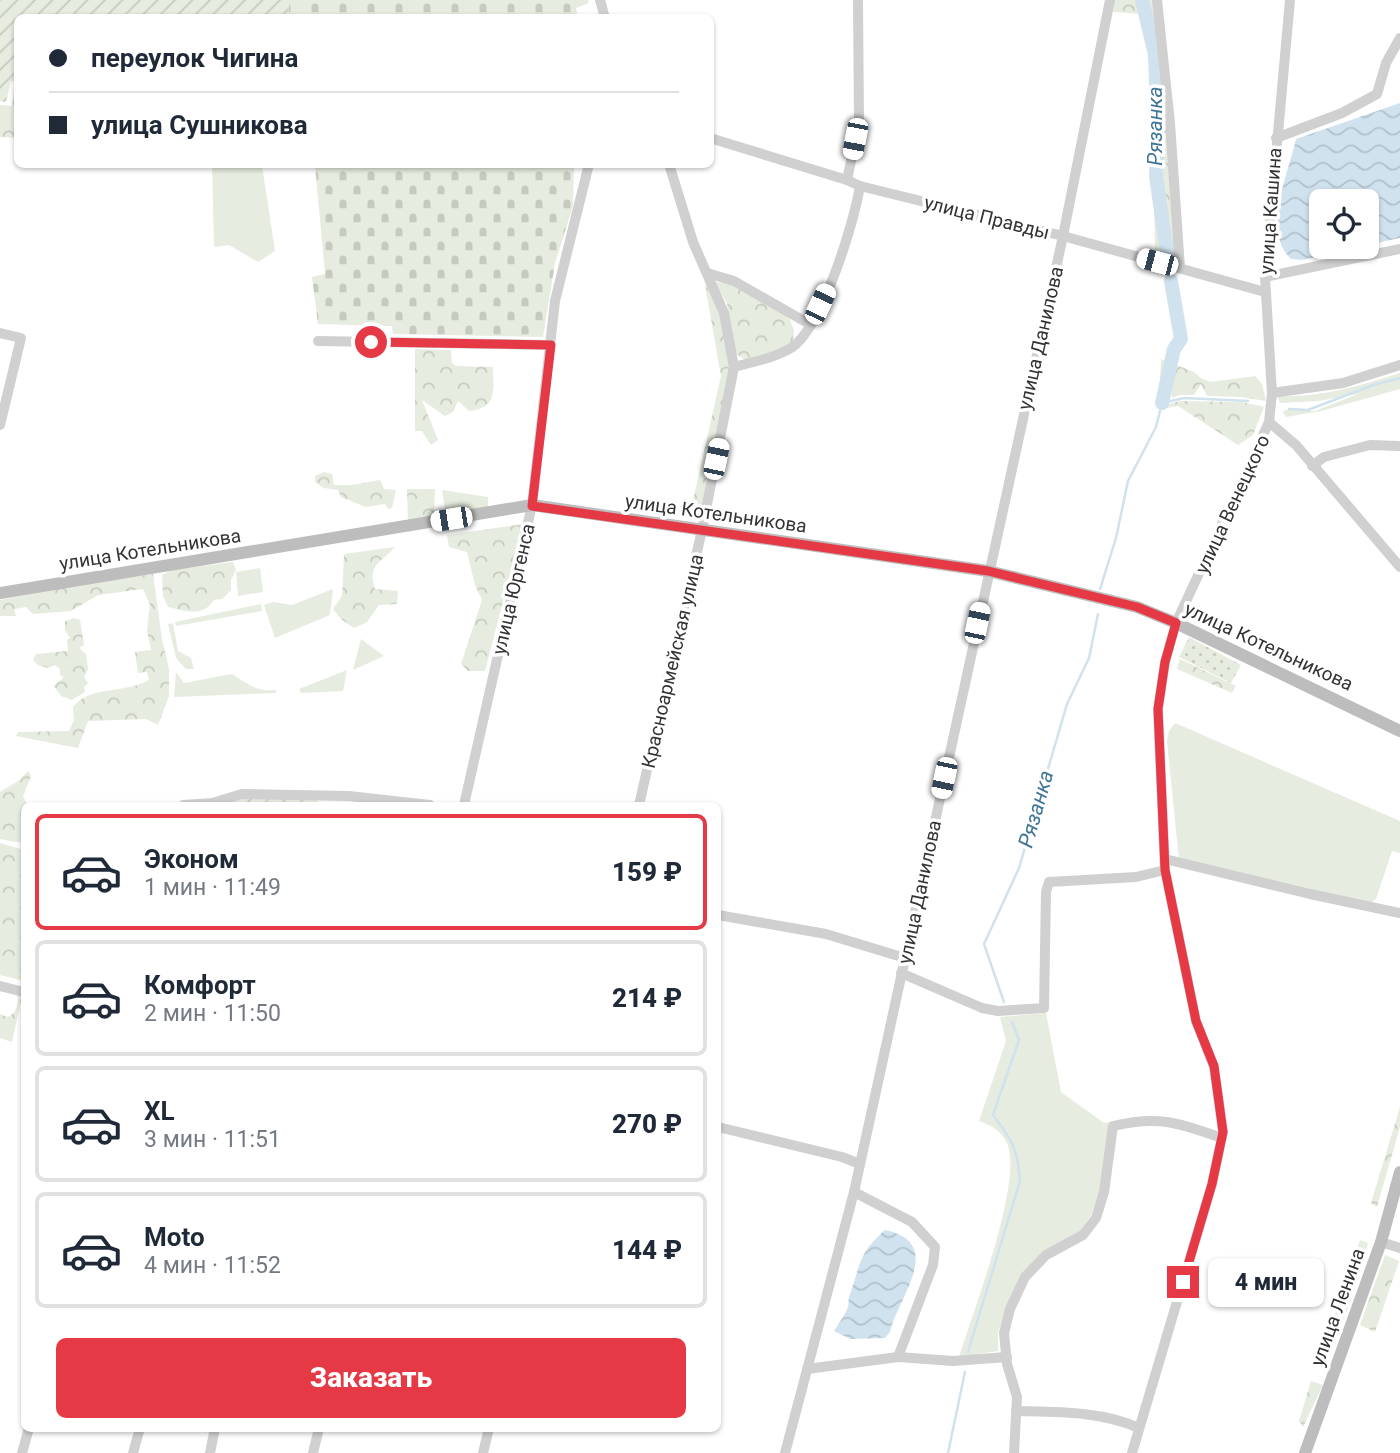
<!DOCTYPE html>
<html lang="ru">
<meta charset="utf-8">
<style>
body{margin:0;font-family:Roboto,sans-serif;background:#f2f2f3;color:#1f2937;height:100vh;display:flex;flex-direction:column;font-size:26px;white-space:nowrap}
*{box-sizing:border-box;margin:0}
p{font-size:23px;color:#747a83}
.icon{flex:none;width:38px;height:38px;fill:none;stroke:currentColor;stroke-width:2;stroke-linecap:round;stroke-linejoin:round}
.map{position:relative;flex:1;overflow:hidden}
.side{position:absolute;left:21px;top:802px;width:700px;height:630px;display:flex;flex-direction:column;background:#fff;border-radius:10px;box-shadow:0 2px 5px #0004}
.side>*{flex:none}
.top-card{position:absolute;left:14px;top:14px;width:700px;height:154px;border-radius:10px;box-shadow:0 2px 5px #0004;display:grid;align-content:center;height:154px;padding:0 35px;background:#fff}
.fabs{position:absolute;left:1309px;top:189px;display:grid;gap:14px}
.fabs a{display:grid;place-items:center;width:70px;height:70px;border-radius:10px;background:#fff;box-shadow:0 2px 5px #0004;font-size:35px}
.end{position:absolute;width:32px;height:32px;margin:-16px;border:9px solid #e63946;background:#fff;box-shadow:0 0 0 4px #fff}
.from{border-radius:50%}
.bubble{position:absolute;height:49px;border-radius:10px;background:#fff;box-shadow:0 2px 5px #0004;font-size:23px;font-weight:800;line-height:49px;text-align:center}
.car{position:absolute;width:21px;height:42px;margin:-21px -10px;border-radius:9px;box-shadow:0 0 5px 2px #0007;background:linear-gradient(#fff 24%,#345 0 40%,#fff 0 76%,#345 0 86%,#fff 0)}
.top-card b{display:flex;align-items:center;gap:24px;height:66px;font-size:26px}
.top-card b+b{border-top:2px solid #e0e1e3}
.top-card i{width:18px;height:18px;background:#1f2937}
ul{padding:12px 0 0;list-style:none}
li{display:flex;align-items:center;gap:21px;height:116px;margin:0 14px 10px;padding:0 21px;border:4px solid #e0e1e3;border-radius:10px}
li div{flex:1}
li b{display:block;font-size:26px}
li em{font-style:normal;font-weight:800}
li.current{border-color:#e63946}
li>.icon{width:63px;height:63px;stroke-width:1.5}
.primary-button{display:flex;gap:14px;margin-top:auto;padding:14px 35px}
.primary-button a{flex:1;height:80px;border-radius:10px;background:#e63946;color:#fff;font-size:28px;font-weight:800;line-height:80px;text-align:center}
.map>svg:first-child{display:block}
.grass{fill:#e6ecdf}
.forest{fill:url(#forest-crowns)}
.cemetery{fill:url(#cemetery-stones)}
.park{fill:url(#park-dots)}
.garden{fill:url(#garden-furrows)}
.water{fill:url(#water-waves)}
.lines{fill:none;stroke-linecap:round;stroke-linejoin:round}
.stream{stroke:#cfe2ee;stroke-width:2.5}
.river{stroke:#cfe2ee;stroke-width:14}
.street{stroke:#d0d0d0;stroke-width:10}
.secondary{stroke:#bdbdbd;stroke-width:12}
.route{stroke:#e63946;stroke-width:9}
.labels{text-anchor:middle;stroke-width:7;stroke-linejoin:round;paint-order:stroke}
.street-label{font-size:19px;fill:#333;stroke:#fff}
.water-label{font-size:21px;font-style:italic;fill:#3f7597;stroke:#fff}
</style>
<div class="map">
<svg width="1400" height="1453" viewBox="0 0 1400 1453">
<defs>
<pattern id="forest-crowns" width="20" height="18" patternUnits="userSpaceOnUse" patternTransform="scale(1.75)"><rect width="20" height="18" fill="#e6ecdf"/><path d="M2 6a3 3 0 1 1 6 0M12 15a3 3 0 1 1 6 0" fill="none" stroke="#c6cbc0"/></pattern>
<pattern id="cemetery-stones" width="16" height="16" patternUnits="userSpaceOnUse" patternTransform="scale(1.75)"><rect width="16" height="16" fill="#e6ecdf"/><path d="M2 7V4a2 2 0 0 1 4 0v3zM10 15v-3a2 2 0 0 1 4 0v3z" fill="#c6cbc0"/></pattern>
<pattern id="park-dots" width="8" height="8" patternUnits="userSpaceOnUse" patternTransform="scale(1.75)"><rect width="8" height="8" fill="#e6ecdf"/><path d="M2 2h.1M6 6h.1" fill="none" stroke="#c6cbc0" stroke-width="1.8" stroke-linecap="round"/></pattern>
<pattern id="garden-furrows" width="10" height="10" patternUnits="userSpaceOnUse" patternTransform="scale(1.75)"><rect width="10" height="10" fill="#e6ecdf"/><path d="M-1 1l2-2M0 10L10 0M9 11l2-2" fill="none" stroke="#c6cbc0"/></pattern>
<pattern id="water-waves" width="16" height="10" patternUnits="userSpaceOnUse" patternTransform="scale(1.75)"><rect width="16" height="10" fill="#cfe2ee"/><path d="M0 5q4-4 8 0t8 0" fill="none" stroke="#b2c2cd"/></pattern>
</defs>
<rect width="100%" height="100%" fill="#fff"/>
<g class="grass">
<path d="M212 165H262L275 251 258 262 229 245 214 247Z"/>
<path d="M1400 373V389L1321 411 1286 417 1283 412 1285 410 1315 411 1358 394 1318 401 1280 403 1277 396C1320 398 1359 386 1400 373Z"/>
<path d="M442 490 488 497V507L446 515Z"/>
<path d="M260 568 263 592 238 596 236 572Z"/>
<path d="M333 589 330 615 275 638 264 605 273 602 292 605Z"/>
<path d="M261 604 262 611 176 626 175 622Z"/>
<path d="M173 623 178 651 191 658 194 669H186L176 658 168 624Z"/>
<path d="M361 639 384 656 353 670Z"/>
<path d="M347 670 343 691 301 693 299 689Z"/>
<path d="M176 672 184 683 232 674C248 684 256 692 276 690V693L174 697Z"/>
<path d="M1175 723 1400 821V853L1392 851 1376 899 1368 905 1179 860 1167 741 1169 731Z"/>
<path d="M1046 1013 1061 1092 1104 1123 1110 1122 1100 1192 1091 1215 1080 1231 1044 1251 1007 1307 998 1332V1351L959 1357C972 1315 1024 1180 1007 1143 1000 1130 993 1126 979 1121L1006 1041 1000 1017Z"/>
</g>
<g class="forest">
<path d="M1114 0H1154L1161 66 1176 261 1155 255 1153 135 1157 114 1156 91 1152 89 1144 18 1142 14 1113 12Z"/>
<path d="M14 87 17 88V138L0 137V105L12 106Z"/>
<path d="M714 282 733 284 788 315 794 330 793 342 786 347 745 360 734 352 727 303Z"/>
<path d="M705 285 709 286 723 314 733 369 702 521 689 518 721 376Z"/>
<path d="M415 349 451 350 452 363 456 366 493 367C493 390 498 408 469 411L458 401 453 412 445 416 422 400 438 440 431 445 422 431H415Z"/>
<path d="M1161 359 1194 372 1201 378 1210 382 1255 376 1262 384 1266 401 1241 397 1207 396 1201 384 1194 395H1180L1172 398 1170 381 1167 383 1163 399H1159Z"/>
<path d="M1180 401 1242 402 1264 407 1253 435 1238 445 1178 406 1167 408 1165 405Z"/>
<path d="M324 472 332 474 334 485H352L380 480 384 489 396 490 392 508 388 509 385 504 366 507 341 497 338 490 324 488 315 482V476Z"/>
<path d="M407 489H435L434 517 408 522Z"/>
<path d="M523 524 485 671H468L461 664 482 600 475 585 467 552 449 547 447 535Z"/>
<path d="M395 547C381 563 367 564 375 589L398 591 397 604 379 605 367 622 354 628 341 619 333 609 342 596 344 554Z"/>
<path d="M233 562 236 570 231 580V590L222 599 214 600C202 618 186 611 168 607L163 596 162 575 172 570Z"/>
<path d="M153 574 162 639 169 669V696L158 725 146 719 88 721 78 748 16 736 18 732 69 731 74 720 73 707C90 685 126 694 149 680L147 672 138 673 135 652 151 650 147 630 150 605 143 589 98 595 71 611 33 614 26 607 14 609 16 616H0V600L65 587Z"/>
<path d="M74 618 80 620 84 645 80 647 81 650 86 654 88 669 84 677 88 683 84 687 85 692 72 700 61 696 54 686 64 677 60 675V669L55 665 48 668 38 665 33 660 36 654 68 651 67 640 70 638 65 630V621Z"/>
<path d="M1180 659 1236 686 1232 693 1177 669Z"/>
<path d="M28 771 31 776 23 796 26 802 31 805H24V841L22 843 0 839V792L20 780Z"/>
<path d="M0 843 24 850V981L0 975Z"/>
<path d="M19 991 24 992V1003L21 1002 12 1042 0 1038V1014L8 1017C16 1013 17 1007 18 998H21L17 997Z"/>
<path d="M1400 1107V1127L1377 1207 1371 1203Z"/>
<path d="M1360 1240 1368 1243 1350 1303 1325 1368 1318 1356 1348 1282Z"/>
<path d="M1385 1255 1399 1261 1375 1332 1360 1325Z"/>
<path d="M1311 1381 1323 1385 1303 1427 1299 1421Z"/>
</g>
<g class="cemetery">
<path d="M289 0H588L589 3 576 8 578 18H288Z"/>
<path d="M315 165H574L573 206 555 263 543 337 393 334 392 326 318 324 312 277 325 274Z"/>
</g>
<path class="park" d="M1189 637 1241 665 1231 683 1179 657Z"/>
<g class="garden">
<path d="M0 0H289L288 17 18 18 17 82 11 81 6 102 0 101Z"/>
<path d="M244 799H317L318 805H210Z"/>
</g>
<g class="water">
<path d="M1400 103V238L1367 245V201H1321V247H1359L1303 260 1291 259C1261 231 1289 172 1296 139Z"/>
<path d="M885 1230C947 1243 897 1299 890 1332L885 1338 850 1339 834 1331C838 1325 846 1313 848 1307 849 1304 848 1300 849 1297 861 1265 857 1255 885 1230Z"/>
</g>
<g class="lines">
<g class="stream">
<path d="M1289 409 1308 410 1373 385 1400 378"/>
<path d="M1100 589 1116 538 1128 481 1156 427 1162 403 1184 398 1248 401"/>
<path d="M1004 1002 984 944 1019 868 1067 704 1089 658 1098 614"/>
<path d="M968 1352 1020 1181C1018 1149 1012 1140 993 1115L1019 1040 1012 1022"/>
<path d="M948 1453 965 1372"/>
</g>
<g class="river">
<path d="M1142 0 1155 55 1158 136 1156 176 1167 252"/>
<path d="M1162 403 1174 349 1181 339 1171 281"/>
</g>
<g class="street">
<path d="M600 0 605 18"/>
<path d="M1157 0 1170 123 1180 268"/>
<path d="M710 138 847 180 860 186 1063 236 1265 292"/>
<path d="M1276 138 1342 113 1377 94 1386 63 1400 38"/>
<path d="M847 180 859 123 858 0"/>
<path d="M707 273 734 281 811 325"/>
<path d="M1265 277 1400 249"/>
<path d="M0 333 21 338 0 425"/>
<path d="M318 341 550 345"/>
<path d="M734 367C753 362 774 358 791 348 822 328 854 223 860 186"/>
<path d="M1272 393 1343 383 1400 365"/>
<path d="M1269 422 1296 445 1400 567"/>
<path d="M1312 466 1324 457 1370 445 1400 446"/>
<path d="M183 805 212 803 242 794 349 796 430 805"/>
<path d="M464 805 532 505 555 301 589 164"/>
<path d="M639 805 702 530 734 367 724 313 693 242 669 164"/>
<path d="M1165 859 1310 894 1400 913"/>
<path d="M718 915 826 934 905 958"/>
<path d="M901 973 982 1008 998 1011 1044 1008 1046 892 1049 882 1136 877 1165 870"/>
<path d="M0 986 24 992"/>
<path d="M718 1127 842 1157 860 1164"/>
<path d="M854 1192 912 1222 935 1247 933 1265 898 1357"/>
<path d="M1381 1242 1400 1248"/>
<path d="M807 1369 898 1357 953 1361 1007 1357"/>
<path d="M1016 1411C1057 1412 1102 1411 1139 1428"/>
<path d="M22 1453 29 1428"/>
<path d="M133 1453 140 1428"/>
<path d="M210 1453 215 1428"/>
<path d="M313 1453 319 1428"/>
<path d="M483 1453 489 1428"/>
<path d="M785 1453 854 1192 1063 236 1110 0"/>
<path d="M1014 1453 1017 1397 1007 1364 1004 1333 1010 1309 1025 1277 1046 1255 1083 1235 1096 1218 1104 1192 1113 1126C1159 1115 1179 1123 1222 1138"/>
<path d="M1132 1453 1212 1184 1223 1132 1214 1067 1196 1021 1165 870 1158 709 1165 662 1176 623 1269 422 1272 393 1265 277 1290 0"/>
</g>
<g class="secondary">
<path d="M0 593 532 505 988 571 1137 607 1176 623 1400 731"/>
<path d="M1305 1453 1381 1242 1400 1172"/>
</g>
</g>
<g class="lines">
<path class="route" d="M371 342 551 345 532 506 988 571 1137 607 1176 623 1165 662 1158 709 1165 870 1196 1021 1214 1066 1223 1132 1212 1184 1183 1282"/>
</g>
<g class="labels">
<g class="street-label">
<text transform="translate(1270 211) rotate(-86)" y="7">улица Кашина</text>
<text transform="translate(987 217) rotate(14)" y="7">улица Правды</text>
<text transform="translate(1040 338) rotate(-77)" y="7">улица Данилова</text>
<text transform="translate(1232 504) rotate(-65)" y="7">улица Венецкого</text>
<text transform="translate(716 513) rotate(8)" y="7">улица Котельникова</text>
<text transform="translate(150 549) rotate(-9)" y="7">улица Котельникова</text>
<text transform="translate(513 589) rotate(-77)" y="7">улица Юргенса</text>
<text transform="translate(1269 646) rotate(25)" y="7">улица Котельникова</text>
<text transform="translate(672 661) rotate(-77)" y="7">Красноармейская улица</text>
<text transform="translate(919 892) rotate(-78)" y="7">улица Данилова</text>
<text transform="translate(1337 1307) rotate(-70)" y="7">улица Ленина</text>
</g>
<g class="water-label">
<text transform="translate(1155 126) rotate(-90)" y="7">Рязанка</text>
<text transform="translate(1036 809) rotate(-74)" y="7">Рязанка</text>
</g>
</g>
</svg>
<div class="fabs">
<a><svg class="icon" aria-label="locate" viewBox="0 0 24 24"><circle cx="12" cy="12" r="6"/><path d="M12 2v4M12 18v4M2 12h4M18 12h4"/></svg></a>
</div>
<i class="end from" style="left:371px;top:342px"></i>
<i class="end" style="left:1183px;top:1282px"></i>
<div class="bubble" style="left:1208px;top:1258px;width:116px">4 мин</div>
<i class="car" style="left:855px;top:139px;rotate:191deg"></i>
<i class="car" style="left:1157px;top:262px;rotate:285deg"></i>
<i class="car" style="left:820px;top:304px;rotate:25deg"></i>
<i class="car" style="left:716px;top:459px;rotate:12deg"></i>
<i class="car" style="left:451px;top:519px;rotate:261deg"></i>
<i class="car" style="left:977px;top:623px;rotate:12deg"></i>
<i class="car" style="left:944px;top:778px;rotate:192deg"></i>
<div class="top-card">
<b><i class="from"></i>переулок Чигина</b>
<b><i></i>улица Сушникова</b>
</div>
<section class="side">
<ul>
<li class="current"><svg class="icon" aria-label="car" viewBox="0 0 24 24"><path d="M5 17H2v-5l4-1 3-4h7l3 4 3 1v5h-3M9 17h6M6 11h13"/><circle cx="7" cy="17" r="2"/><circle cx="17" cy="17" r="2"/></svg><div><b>Эконом</b><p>1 мин · 11:49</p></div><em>159 ₽</em></li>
<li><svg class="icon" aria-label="car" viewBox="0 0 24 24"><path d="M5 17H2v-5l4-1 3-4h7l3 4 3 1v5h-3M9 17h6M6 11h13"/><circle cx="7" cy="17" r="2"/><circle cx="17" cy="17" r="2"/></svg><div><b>Комфорт</b><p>2 мин · 11:50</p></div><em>214 ₽</em></li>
<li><svg class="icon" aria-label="car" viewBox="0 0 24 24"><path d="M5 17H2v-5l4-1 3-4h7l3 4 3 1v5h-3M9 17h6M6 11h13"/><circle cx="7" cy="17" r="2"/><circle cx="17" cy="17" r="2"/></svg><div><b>XL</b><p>3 мин · 11:51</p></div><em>270 ₽</em></li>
<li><svg class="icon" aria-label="car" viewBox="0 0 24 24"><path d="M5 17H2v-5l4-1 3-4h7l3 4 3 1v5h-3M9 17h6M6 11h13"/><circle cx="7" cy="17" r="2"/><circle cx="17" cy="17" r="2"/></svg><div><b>Moto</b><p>4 мин · 11:52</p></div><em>144 ₽</em></li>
</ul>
<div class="primary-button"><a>Заказать</a></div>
</section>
</div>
